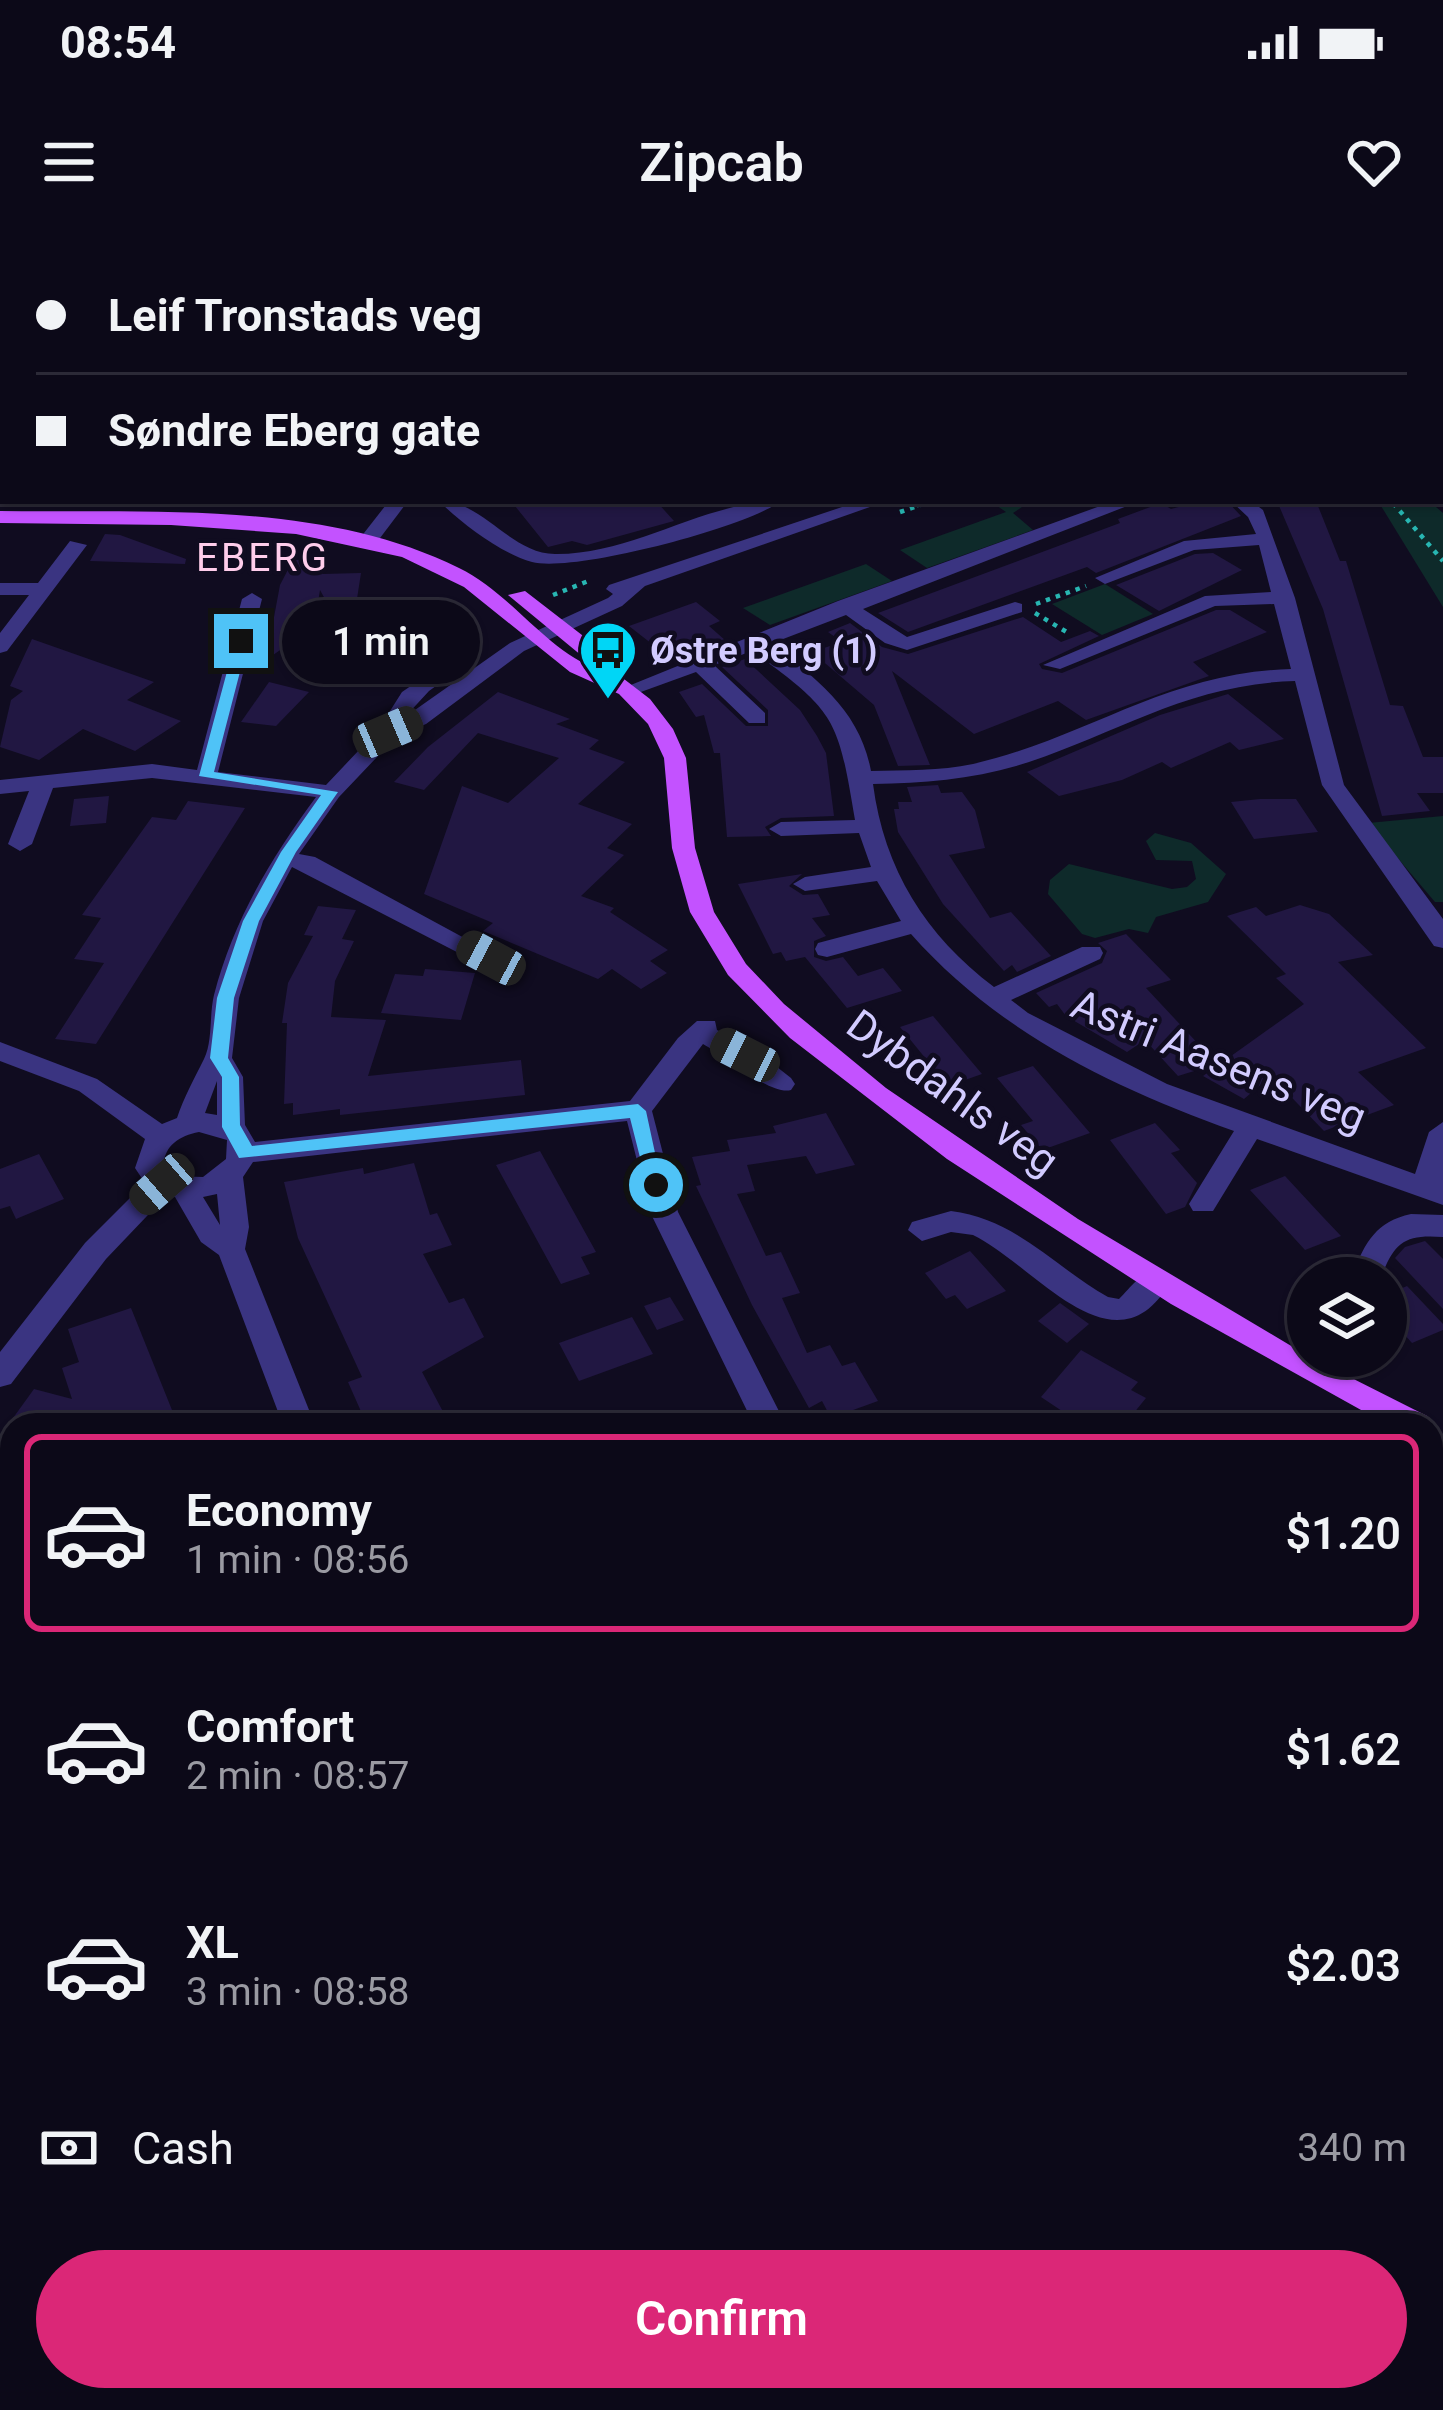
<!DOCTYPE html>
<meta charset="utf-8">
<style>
body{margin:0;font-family:Roboto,sans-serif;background:#151221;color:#f1f3f6;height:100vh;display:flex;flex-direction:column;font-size:45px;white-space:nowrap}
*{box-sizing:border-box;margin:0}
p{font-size:39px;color:#9a9aa2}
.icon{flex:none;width:66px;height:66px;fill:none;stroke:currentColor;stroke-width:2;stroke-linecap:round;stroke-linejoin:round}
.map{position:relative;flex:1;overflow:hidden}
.sheet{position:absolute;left:0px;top:1173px;width:1443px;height:999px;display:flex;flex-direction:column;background:#0c0918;border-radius:36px 36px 0 0;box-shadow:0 3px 9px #0004,0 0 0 3px #2c2a37}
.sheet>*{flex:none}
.banner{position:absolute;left:0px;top:0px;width:1443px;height:264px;box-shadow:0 3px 9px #0004,0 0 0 3px #2c2a37;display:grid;align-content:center;height:264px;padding:0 36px;background:#0c0918}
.fabs{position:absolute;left:1287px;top:1017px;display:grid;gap:24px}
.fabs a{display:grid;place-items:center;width:120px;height:120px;border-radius:50%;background:#0c0918;box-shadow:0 3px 9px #0004,0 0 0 3px #2c2a37;font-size:60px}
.end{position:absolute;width:54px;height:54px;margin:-27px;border:15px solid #4fc3f7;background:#111;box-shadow:0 0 0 6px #111}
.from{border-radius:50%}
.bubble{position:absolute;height:84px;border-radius:42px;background:#0c0918;box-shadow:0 3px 9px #0004,0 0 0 3px #2c2a37;font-size:39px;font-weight:600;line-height:84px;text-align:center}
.car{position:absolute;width:36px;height:72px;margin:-36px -18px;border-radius:15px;box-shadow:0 0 9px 3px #0007;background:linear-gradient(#222 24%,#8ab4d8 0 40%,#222 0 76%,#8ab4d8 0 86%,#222 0)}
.banner b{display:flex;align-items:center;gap:42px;height:114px;font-size:45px}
.banner b+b{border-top:3px solid #2c2a37}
.banner i{width:30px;height:30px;background:#f1f3f6}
ul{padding:21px 0 0;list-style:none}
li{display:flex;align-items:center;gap:36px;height:198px;margin:0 24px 18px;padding:0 12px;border:6px solid transparent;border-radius:18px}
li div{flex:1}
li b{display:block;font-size:45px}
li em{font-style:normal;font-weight:600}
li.active{border-color:#db2777}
li>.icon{width:108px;height:108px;stroke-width:1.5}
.pay{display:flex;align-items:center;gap:30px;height:132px;padding:0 36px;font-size:45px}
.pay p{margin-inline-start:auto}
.cta{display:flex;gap:24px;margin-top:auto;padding:24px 36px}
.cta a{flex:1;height:138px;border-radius:72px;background:#db2777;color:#fff;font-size:48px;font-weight:600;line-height:138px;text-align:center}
.status{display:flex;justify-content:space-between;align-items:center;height:84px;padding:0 60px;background:#0c0918;direction:ltr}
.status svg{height:33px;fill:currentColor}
header{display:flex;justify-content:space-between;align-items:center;height:156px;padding:0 36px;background:#0c0918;font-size:54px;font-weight:600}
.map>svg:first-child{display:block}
.green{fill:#0e2a2a}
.building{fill:#211742}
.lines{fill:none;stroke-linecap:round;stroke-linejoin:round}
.path-far1{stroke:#28b6b2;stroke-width:3;stroke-dasharray:3 4.5;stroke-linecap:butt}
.path{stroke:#28b6b2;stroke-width:4.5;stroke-dasharray:4.5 6;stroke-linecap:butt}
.minor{fill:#3a3481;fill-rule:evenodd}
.major{fill:#c352ff;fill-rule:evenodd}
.route{fill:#4fc3f7}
.labels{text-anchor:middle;stroke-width:9;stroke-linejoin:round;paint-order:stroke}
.far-poi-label{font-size:36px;font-weight:bold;fill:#d2cbff;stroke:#100c20;text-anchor:start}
.far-neighbourhood-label{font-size:39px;letter-spacing:3px;fill:#ffcdeb;stroke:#100c20}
.street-label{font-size:42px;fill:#d2cbff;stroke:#100c20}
</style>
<div class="status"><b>08:54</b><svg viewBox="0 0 49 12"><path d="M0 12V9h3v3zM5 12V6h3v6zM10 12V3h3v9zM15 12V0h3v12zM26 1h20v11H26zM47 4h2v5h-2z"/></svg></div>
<header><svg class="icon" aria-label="menu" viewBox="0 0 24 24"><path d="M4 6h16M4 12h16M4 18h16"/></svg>Zipcab<svg class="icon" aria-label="heart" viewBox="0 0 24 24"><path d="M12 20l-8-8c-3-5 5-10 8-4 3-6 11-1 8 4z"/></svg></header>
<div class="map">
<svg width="1443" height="2170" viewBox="0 0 1443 2170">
<rect width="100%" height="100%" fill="#100c20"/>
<g class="green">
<path d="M990 261 1022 267 1013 273 1033 290 927 328 900 310 1006 272Z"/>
<path d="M1378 261H1429L1443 273V367Z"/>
<path d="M866 324 892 341 770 385 743 368Z"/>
<path d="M1105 344 1153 374 1102 395 1052 364Z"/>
<path d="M1443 576V662H1435L1368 583Z"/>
<path d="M1155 593 1191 603 1226 634 1208 662 1156 677 1148 693 1129 689 1095 698 1082 694 1048 654 1050 640 1069 624 1172 649 1187 647 1196 639 1192 621 1156 620 1146 601Z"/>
</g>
<g class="building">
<path d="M511 261H656L674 281 587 305 572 301 548 307Z"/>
<path d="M1201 261H1227L1241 276 1096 333 1087 327 908 392 878 373 1120 283 1118 279 1161 263 1171 269Z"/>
<path d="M1277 261H1316L1340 321H1346L1390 465 1403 466 1423 517H1443V553H1417L1430 571 1382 576 1323 369Z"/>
<path d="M105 294 120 295 186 319 185 324 90 321Z"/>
<path d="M1213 313 1242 330 1159 371 1116 345 1195 314Z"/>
<path d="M325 319 323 334 361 333 350 404 320 350 314 386 266 420 280 345 293 320Z"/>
<path d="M696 362 720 381 709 386 726 401 675 422 629 386Z"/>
<path d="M1216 370H1230L1267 392 1193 422 1209 436 1086 480 1058 461 974 494 892 431 930 525 898 526 874 465 812 412 842 402 828 392 850 383 882 407 908 414 1023 377 1061 402 1090 391 1099 396 1039 424 1042 429 1062 433Z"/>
<path d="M32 399 154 442 127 460 181 481 135 511 83 489 39 520 0 507 11 460 23 451 10 446Z"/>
<path d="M745 419 800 470 817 496 826 513 834 576 781 578 765 587 771 596 727 597 720 513H714L704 475 696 477 679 452 702 444 746 486H768V470L722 427Z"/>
<path d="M269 442 309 452 276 486 241 482Z"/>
<path d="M498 452 570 479 556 484 599 500 589 509 625 522 578 564 632 584 607 608 624 615 581 656 614 668 610 672 668 710 650 721 667 733 641 749 612 729 598 739 483 691 493 683 424 654 462 546 508 563 559 518 478 493 424 550 394 542 428 507Z"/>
<path d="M1228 454 1284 499 1239 510 1230 502 1171 528 1162 522 1122 540 1059 556 1027 532 1160 475Z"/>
<path d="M938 545 941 553 962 552 975 570 985 608 949 615 990 678 1011 672 1051 716 1017 732 1012 725 1004 731 943 664 898 592 894 569H899L898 562H912L907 547Z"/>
<path d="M109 556 106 583 70 586 74 559Z"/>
<path d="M1260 559H1296L1318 592 1254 599 1231 562Z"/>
<path d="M188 561 245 568 96 804 55 799 104 723 74 719 101 678 82 675 152 577 176 580Z"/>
<path d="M802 634 789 646 803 655 818 654 830 675 812 678 826 696 814 701V717L826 721 843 717 858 736 883 728 902 751 847 768 805 717 786 721 781 712 773 714 738 644Z"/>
<path d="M1300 665 1329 674 1373 715 1338 722 1426 808 1358 832 1394 865 1324 891 1271 836 1244 859 1203 836 1304 764 1276 738 1286 734 1227 676 1256 667 1266 676Z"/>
<path d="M318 666 356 670 342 699 354 701 335 741 331 777 386 780 368 836 521 820 525 855 340 875V869L293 875V863L284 864 287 783H282L288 743 313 696 304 695Z"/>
<path d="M1126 694 1171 740 1146 748 1217 824 1178 836 1145 800 1127 812 1066 776 1057 764 1049 767 1036 753 1102 723 1107 711 1098 703Z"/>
<path d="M425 729 475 733 461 780 381 773 395 734 423 736Z"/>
<path d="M933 776 982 834 948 846 900 787Z"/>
<path d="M1033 826 1090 893 1042 910 1021 885 1033 881 997 838Z"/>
<path d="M826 873 855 925 816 934 806 916 747 925 755 951 737 954 766 1016 781 1012 800 1053 782 1058 807 1113 830 1105 842 1126 855 1122 878 1161 831 1178 822 1161 809 1168 752 1065 696 946 701 945 692 917 730 911 727 900 776 893 773 886Z"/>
<path d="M1155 883 1180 910 1171 913 1197 943 1185 967 1166 974 1110 900Z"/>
<path d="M540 911 596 1012 581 1017 590 1034 561 1044 496 925Z"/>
<path d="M39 914 64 959 16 979 10 966 0 969V929Z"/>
<path d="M414 923 430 975 437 973 452 1005 423 1014 449 1063 464 1058 484 1097 422 1132 450 1185H367L348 1142 362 1137 298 998 284 942 363 928 364 934Z"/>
<path d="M1285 936 1322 976 1341 996 1305 1010 1250 950Z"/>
<path d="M1425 1001 1443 1019V1069L1395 1018 1405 1007Z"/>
<path d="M970 1011 1006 1051 967 1069 955 1055 946 1059 925 1033Z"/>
<path d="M1407 1046 1443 1084V1090L1412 1103 1386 1074V1055Z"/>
<path d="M670 1057 684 1080 657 1090 644 1066Z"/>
<path d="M1060 1063 1089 1084 1067 1103 1038 1081Z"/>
<path d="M131 1068 178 1185H8L34 1149 72 1159 62 1128 79 1122 68 1089Z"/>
<path d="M632 1077 653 1114 579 1141 559 1103Z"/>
<path d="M1081 1110 1138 1142 1131 1150 1146 1158 1124 1185H1083L1041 1157Z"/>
</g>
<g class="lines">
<g class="path-far1">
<path d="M1023 0 1031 3"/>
<path d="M1081 0 1090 3"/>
<path d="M43 1 118 3"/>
<path d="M1177 1 1185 3"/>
<path d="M161 3 167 0"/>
<path d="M1385 3 1389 0"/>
<path d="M1391 261 1395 266"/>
<path d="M917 266 931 261"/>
</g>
<g class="path">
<path d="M1393 263 1443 321"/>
<path d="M900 272 926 263"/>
<path d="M553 355 591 340"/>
<path d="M1036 364 1086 346"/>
<path d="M1035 373 1070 394"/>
</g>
<g class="minor">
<path d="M263 0H288L290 3H265Z"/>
<path d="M330 0H350L352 3H332Z"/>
<rect x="563" y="0" width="14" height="3"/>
<path d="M658 0H675L677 3H660Z"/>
<path d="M1430 0H1443V4L1428 3Z"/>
<rect x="0" y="141" width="3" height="10"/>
<path d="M1440 159 1443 160V170L1440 169Z"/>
<path d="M389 261H408L374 306H360L357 302Z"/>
<path d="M439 261C484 261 509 313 555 314 634 315 704 261 781 261 747 287 574 333 532 322 500 313 461 283 439 261Z"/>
<path d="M860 261H887L645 346 622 366 524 411 426 484 396 497 339 557 299 614 315 617 503 719 500 725H482L292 627 263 681 239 758 232 818 243 837 245 885 255 902 630 861 678 798 697 781H715L717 790 754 809 791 838 795 844 791 850C771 856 725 816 703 804L652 871 678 972 786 1185H754L650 972 627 881 253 922 243 937 249 987 245 1009 315 1185H283L219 1015 201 1002 175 957 167 955 106 1019 11 1144 0 1147V1112L85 1003 145 943 135 928 145 899 79 851 0 821V802L97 839 162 884 177 878C184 857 194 839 204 819 213 801 209 775 214 755 233 681 271 618 316 557L152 538 53 548 32 604 20 611 8 604 29 551 0 554V540L152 524 197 530 242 359 252 353 262 359 218 532 326 545 378 490 402 452 463 410 480 414 429 451 405 477 510 403 608 358 613 354 606 349 609 345ZM217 841V875L205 873ZM199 892 227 900 226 919 203 937 171 936 163 926C165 905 179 896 199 892ZM217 954 220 985 203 957Z"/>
<path d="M1114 261H1140L863 369 907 397 1015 362 1022 364V372L907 410 885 403 846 375 770 404C817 438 860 471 871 531 905 530 940 531 973 524 1087 498 1167 432 1291 429L1274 364 1215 366 1060 429 1043 425 1205 356 1271 352 1259 305 1194 310 1105 344 1095 338 1184 301 1256 294 1248 277 1231 261H1251L1263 270 1295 358 1344 545 1443 679V708L1434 706 1322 545 1295 441C1191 444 1123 490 1029 522 977 539 927 543 873 544 884 629 926 696 994 747L1082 707H1100L1103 713 1100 719 1011 760 1028 773 1167 844 1415 934 1429 892 1443 882V965L1257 899 1213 971H1193L1189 964 1234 891C1111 847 998 792 911 694L827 717 818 715 815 709 818 703 901 681 877 641 805 651 793 644 805 637 871 627 859 593 781 596 769 589 781 582 855 580C838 479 837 472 752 411L714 425 765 473V483H749L696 432 627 457 616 451 838 361Z"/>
<path d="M70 301 87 305 7 411 0 413V393L29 355H0V343H38Z"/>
<path d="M951 971C1016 979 1053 1026 1108 1057L1119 1059C1133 1045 1145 1026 1166 1033L1171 1041C1115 1139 1035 1025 973 995L951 992 922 1001 908 990 912 982Z"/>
<path d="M1411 974 1443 975V997C1405 994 1394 1002 1381 1038H1351C1364 1005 1374 982 1411 974Z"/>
<path d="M1431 1485 1443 1490V1526L1431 1521Z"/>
<path d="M0 1725 12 1730V1822L0 1817Z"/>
<path d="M72 2160H118L120 2170H74Z"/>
<path d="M788 2160H836L841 2170H793Z"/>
<path d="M1273 2160H1320L1325 2170H1278Z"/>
</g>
<path class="major" d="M0 271C150 273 321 260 459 328 511 353 546 411 599 430L508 355 525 351 613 419 624 439 650 459 673 489 686 518 695 608 714 672 746 724 784 764 886 848 1078 979 1308 1116 1427 1176 1432 1185 1431 1186 1388 1185 1171 1064 947 919 790 798 728 735 690 672 672 608 664 518 648 484 619 454 570 432 464 347 402 317 296 294 171 285 0 283Z"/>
</g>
<path class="route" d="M236 398 248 401 214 532 338 552 296 612 259 681 234 758 228 818 239 837 240 885 252 906 638 864 646 871 663 950H650L647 945 630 878 239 918 222 887V837L210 818 217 758 243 681 281 612 321 555 199 536Z"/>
<defs>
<symbol id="bus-pin" viewBox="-11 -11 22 30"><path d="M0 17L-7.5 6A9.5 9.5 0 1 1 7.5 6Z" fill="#00d6f6" stroke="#100c20"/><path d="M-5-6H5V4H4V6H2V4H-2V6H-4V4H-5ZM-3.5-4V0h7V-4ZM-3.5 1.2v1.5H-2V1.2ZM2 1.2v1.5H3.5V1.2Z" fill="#111"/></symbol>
</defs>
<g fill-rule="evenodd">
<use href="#bus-pin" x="575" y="377" width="66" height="90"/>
</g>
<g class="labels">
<g class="far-poi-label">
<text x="650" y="423">Østre Berg (1)</text>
</g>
<g class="far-neighbourhood-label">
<text x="263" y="331">EBERG</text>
</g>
<g class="street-label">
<text transform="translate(1219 820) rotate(22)" y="15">Astri Aasens veg</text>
<text transform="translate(953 852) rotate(36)" y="15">Dybdahls veg</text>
</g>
</g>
</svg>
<div class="fabs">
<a><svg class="icon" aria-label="layers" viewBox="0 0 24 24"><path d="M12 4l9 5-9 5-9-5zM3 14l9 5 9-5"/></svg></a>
</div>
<i class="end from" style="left:656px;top:945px"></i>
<i class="end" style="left:241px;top:401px"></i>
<div class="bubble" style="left:282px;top:360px;width:198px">1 min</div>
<i class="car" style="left:388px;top:492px;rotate:67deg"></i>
<i class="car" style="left:491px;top:718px;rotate:298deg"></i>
<i class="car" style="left:745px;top:815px;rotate:297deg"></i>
<i class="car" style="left:162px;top:944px;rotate:229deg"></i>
<div class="banner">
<b><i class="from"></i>Leif Tronstads veg</b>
<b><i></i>Søndre Eberg gate</b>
</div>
<section class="sheet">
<ul>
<li class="active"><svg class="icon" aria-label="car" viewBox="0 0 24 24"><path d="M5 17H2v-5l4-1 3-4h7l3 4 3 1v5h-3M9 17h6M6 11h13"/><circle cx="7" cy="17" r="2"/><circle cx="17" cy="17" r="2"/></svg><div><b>Economy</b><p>1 min · 08:56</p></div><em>$1.20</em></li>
<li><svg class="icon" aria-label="car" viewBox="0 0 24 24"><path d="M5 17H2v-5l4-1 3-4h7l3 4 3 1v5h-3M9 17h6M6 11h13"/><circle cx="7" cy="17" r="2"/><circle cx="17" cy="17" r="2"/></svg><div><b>Comfort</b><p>2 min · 08:57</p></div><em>$1.62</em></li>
<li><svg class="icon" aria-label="car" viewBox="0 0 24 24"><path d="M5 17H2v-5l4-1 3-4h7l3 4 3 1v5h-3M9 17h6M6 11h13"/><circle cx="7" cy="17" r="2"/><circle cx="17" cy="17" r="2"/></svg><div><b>XL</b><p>3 min · 08:58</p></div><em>$2.03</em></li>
</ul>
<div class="pay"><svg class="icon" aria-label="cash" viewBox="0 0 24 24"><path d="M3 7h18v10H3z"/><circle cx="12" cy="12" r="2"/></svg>Cash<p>340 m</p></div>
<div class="cta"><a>Confirm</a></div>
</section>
</div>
